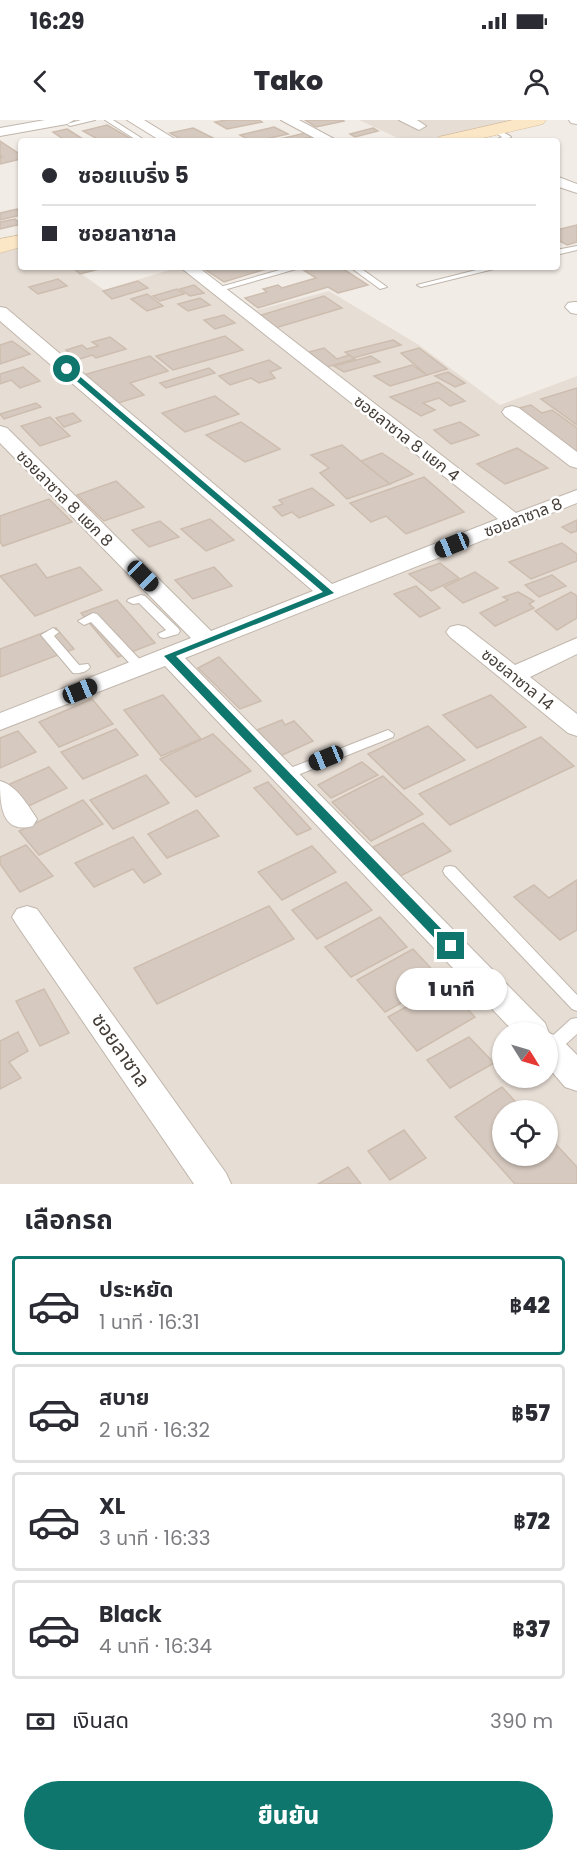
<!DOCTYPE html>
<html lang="th">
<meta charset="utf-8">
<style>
body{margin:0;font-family:Poppins,"Noto Sans Thai",sans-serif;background:#f7f7f7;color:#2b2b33;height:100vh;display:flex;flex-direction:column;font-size:22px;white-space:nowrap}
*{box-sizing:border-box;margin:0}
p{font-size:20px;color:#7c7c81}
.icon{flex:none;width:33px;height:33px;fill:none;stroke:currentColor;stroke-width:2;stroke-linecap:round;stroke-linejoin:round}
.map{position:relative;height:1064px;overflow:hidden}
.sheet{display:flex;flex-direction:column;background:#fff;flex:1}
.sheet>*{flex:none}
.top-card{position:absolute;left:18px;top:18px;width:542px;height:132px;border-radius:6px;box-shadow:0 2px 4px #0004;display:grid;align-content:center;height:132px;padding:0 24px;background:#fff}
.needle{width:39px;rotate:127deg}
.fabs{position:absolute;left:492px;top:902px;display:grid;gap:12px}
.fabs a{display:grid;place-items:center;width:66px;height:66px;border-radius:50%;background:#fff;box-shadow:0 2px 4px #0004;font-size:30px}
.end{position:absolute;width:27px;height:27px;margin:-14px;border:8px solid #0f766e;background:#fff;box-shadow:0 0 0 3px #fff}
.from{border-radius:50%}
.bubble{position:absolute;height:42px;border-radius:21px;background:#fff;box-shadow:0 2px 4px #0004;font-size:20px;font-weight:800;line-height:42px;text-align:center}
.car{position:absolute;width:18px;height:36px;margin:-18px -9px;border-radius:8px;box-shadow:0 0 4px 2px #0007;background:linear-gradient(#222 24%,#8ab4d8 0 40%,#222 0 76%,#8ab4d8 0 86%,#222 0)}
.top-card b{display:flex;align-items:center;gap:21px;height:57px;font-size:22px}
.top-card b+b{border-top:2px solid #e1e1e2}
.top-card i{width:15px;height:15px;background:#2b2b33}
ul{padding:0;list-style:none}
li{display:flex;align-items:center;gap:18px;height:99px;margin:0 12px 9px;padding:0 12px;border:3px solid #e1e1e2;border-radius:6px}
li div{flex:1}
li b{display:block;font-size:22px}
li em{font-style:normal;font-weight:800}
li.on{border-color:#0f766e}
li>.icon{width:54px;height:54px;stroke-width:1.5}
h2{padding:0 24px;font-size:27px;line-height:72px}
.pay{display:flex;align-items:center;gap:15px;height:66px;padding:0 24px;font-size:22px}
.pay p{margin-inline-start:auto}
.action{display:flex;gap:12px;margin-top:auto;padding:12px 24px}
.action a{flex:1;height:69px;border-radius:36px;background:#0f766e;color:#fff;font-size:24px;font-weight:800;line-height:69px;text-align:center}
.status{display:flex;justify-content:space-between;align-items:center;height:42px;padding:0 30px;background:#fff;direction:ltr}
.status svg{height:16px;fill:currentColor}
header{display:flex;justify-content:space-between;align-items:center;height:78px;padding:0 24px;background:#fff;font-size:27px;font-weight:800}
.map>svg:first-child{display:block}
.residential{fill:#e6ddd4;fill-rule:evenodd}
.building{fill:#d6c9bf;stroke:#cdbdaf;stroke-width:1.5}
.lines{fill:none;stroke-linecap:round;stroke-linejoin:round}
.service-casing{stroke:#c0b6ac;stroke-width:2}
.minor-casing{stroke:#c0b6ac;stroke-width:2}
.secondary-casing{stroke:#d3bb9a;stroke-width:1}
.service{fill:#fff;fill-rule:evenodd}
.minor{fill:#fff;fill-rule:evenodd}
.secondary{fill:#fbe6c6;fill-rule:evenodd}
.route{fill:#0f766e}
.labels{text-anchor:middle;stroke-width:5;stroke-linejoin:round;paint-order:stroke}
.street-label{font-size:16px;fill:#443c36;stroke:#fff}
.near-street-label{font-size:20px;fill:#443c36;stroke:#fff}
</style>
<div class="status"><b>16:29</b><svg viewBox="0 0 49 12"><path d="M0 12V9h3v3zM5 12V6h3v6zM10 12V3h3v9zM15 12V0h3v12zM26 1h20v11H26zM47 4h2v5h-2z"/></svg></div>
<header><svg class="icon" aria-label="back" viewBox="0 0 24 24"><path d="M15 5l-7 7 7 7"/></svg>Tako<svg class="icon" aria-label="person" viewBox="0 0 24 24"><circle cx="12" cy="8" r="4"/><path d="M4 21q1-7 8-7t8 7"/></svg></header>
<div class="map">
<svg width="577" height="1064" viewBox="0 0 577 1064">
<rect width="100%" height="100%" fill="#f2ece6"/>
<g class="residential">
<path d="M359 0H530L440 21H404Z"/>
<path d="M21 125V147H72L104 170 179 147H196L257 190 329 171 419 225 500 285 577 256V1064H0V130ZM502 912H548V957H502ZM502 990H548V1035H502Z"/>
</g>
<g class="building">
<path d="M226 0H259L262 2 227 9 215 2Z"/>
<path d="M305 0H343L344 1 316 7Z"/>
<path d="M107 5 135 21H101L83 11Z"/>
<path d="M274 7 288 14 257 21H251L240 15Z"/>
<path d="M193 8 219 21H184L170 13Z"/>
<path d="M373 8 378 11 355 17 350 14Z"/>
<path d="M67 9 83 19 66 21 53 12Z"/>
<path d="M305 13 311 17 295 21 280 19Z"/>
<path d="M0 21 21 35V39L0 44V37H2L0 35Z"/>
<path d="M17 89 21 95 0 100V93Z"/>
<path d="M15 99 21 104 0 109V102Z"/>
<path d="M577 105V122L567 125 556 119V110Z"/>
<path d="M72 147H107L80 154Z"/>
<path d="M201 147H272L224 162Z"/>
<path d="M309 147H340L368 165 338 173 328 167 258 188 245 178 267 172 263 169 278 165 282 168 316 158 302 149Z"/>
<path d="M58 159 67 166 38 174 29 167Z"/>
<path d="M138 161 148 168 112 179 103 171Z"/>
<path d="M194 165 204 173 190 176 180 169Z"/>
<path d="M177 169 184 174 160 181 153 176Z"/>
<path d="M147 174 163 186 147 191 131 179Z"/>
<path d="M324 176 342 188 272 209 255 197Z"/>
<path d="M200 178 210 185 188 191 178 184Z"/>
<path d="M224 195 235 203 215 209 204 200Z"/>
<path d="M225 216 243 230 173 250 156 236Z"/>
<path d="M110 217 126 229 96 238 92 235 74 241 67 235 71 234 66 230 82 225 87 229 98 226 92 222Z"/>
<path d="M393 220 401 225 353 238 345 232Z"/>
<path d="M12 221 30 234 0 244V225Z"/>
<path d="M324 228 337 239 349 235 355 239 327 247 309 232Z"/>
<path d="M419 228 447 249 427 255 401 233Z"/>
<path d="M150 236 168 251 130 263 144 275 115 284 83 255Z"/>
<path d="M371 236 380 242 344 252 334 246Z"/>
<path d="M269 240 281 248 270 252 275 258 259 263 251 258 230 265 219 256Z"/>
<path d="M412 245 427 255 390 266 374 256Z"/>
<path d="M23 247 40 261 20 268 11 260 0 264V254Z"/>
<path d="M209 248 215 253 166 268 160 263Z"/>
<path d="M448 252 465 263 455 267 435 256Z"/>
<path d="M438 262 465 281 450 286 439 278 423 283 435 290 421 296 390 277Z"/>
<path d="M577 268V305L541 279Z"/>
<path d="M215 276 239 294 185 312 162 293Z"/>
<path d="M36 283 41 287 4 299 0 294Z"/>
<path d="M531 285 542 293 552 290 577 308V334L515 289Z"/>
<path d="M73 293 81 301 64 307 56 298Z"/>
<path d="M50 297 70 316 40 326 21 306Z"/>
<path d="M241 302 280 329 245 342 206 315Z"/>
<path d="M460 302 479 315 451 324 434 310Z"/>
<path d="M342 325 361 341 390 364 347 379 320 353 329 348 311 335Z"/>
<path d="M517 328 548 348 505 364 477 344Z"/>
<path d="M382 333 413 354 390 364 361 341Z"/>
<path d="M424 357 464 392 406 414 386 396 371 402 350 383Z"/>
<path d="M116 361 144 387 104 401 77 375Z"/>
<path d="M312 368 334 385 299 398 292 392 282 396 273 387 283 384 279 380Z"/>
<path d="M49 379 72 402 3 426 0 422V396Z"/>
<path d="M210 399 234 420 206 431 181 409Z"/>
<path d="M577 400V411L571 413 562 407Z"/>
<path d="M160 401 179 417 149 427 132 410Z"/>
<path d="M562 423 577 434V441L531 459 509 442Z"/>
<path d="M440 443 459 458 431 471 409 454Z"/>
<path d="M36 444 47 458 80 447 102 470 35 496 0 456Z"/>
<path d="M214 447 232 466 193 479 175 460Z"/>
<path d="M475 452 498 468 463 483 444 467Z"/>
<path d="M552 455 566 466 539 477 525 465Z"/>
<path d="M416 466 440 488 420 497 394 474Z"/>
<path d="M518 472 534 481 529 484 534 488 495 506 480 493 508 480 503 477Z"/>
<path d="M571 472 577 476V498L557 510 535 491Z"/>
<path d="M117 480 155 523 118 537 81 493Z"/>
<path d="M56 508 74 529 0 557V529Z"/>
<path d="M219 537 261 581 240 589 198 548Z"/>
<path d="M163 575 201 619 161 636 124 590Z"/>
<path d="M491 575 526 607 477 628 443 595Z"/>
<path d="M92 579 113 604 59 627 39 602Z"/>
<path d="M282 600 285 605 294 601 313 621 280 636 257 610Z"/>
<path d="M428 606 465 640 404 669 368 634Z"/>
<path d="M116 609 138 635 83 659 61 632Z"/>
<path d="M18 611 36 632 0 648V618Z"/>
<path d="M213 614 251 651 196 677 160 639Z"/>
<path d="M541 617 574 646 450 705 419 674Z"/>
<path d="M362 642 378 655 331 678 318 665Z"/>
<path d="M49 647 67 668 22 689 3 667Z"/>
<path d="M146 655 169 683 113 709 90 680Z"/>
<path d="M383 656 423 694 371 721 332 682Z"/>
<path d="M268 662 311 709 297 715 254 668Z"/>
<path d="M83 680 103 704 39 735 19 711Z"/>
<path d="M197 690 219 716 167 738 148 714Z"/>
<path d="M423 703 451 731 400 756 373 727Z"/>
<path d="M133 717 161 754 144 763 133 749 94 767 75 743Z"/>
<path d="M26 725 53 756 20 772 0 744V737Z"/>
<path d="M312 726 336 752 282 780 258 752Z"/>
<path d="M577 760V810L560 820 514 777 534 765 549 778Z"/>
<path d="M346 762 372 790 317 819 292 790Z"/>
<path d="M269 786 294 819 157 884 134 848Z"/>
<path d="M380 797 407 827 351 857 325 827Z"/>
<path d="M413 829 442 860 385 892 357 860Z"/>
<path d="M445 865 475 897 417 931 388 897Z"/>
<path d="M44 869 69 913 40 926 16 881Z"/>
<path d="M18 912 28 931 9 942 21 958 0 969V921Z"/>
<path d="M469 917 494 943 450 968 427 940Z"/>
<path d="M502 967 523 990H502V1035H548V1016L577 1047V1064H515L455 997Z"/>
<path d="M404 1010 426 1038 390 1060 368 1031Z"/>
<path d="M348 1047 361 1064H318Z"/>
</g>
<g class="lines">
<defs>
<g id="service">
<path d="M81 0H95L70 6 67 4Z"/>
<path d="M105 0H113L146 21H138Z"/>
<path d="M495 8 510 16 511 17 503 21H494L502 17 493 11V9Z"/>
<path d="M577 126V130L556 135V130Z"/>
<path d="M290 147H303L217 172 213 169Z"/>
<path d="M350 147H359L387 167 380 169Z"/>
<path d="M488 147H502L421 167 417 165Z"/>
<path d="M141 475 145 476 178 508 180 511 178 514 164 518 160 517 158 514 166 510 139 483 133 484 127 481 129 479Z"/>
<path d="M93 493 97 494 144 544 146 547 144 550H136L91 502 84 505 78 501Z"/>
<path d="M53 508 59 512 54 516 79 545 88 544 90 547C87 552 79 554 73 553L41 515Z"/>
<path d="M388 610 394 614 393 617 290 658H280L278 655 280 652Z"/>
<path d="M450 746 455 747 577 875V891L572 889 445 755 443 751 445 747Z"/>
<path d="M577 898V914L556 933 548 934V920L571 899Z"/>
</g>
<g id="minor">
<path d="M45 0H74L67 4 0 16V8Z"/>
<path d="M127 0H144L178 21H161Z"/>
<path d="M281 0H299L338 21H320Z"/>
<path d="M399 0H417L426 6 419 10Z"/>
<path d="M569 0H577V4L571 3Z"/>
<path d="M556 56 577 64V73L556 66Z"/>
<path d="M180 147H198L516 393 577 370V383L185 538 545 903 549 913 559 917 577 935V971L565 967 548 947V912H514L165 546 0 610V593L191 518 0 323V306L7 308 211 511 313 471 0 201V187L6 188 332 464 498 399Z"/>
<path d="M574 182H577V194L571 193 565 187 568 183Z"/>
<path d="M512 286 519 288 577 332V348L570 346 505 296 502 292 505 288Z"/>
<path d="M458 505 466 507 515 545 577 518V534L530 557 577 594V616L568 613 450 517 446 512 450 507Z"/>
<path d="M0 661C16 665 28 685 37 699L33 706C1 715 0 683 0 661Z"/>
<path d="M27 786 37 789 226 1053 231 1064H194L17 805 12 797 17 789Z"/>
</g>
<g id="secondary">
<path d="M513 0H546L543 4 470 21H437L439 17Z"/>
<path d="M21 115V127L0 133V119Z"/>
</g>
</defs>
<use href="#service" class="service-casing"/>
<use href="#minor" class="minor-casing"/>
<use href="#secondary" class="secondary-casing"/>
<use href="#service" class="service"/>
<use href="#minor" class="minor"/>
<use href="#secondary" class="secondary"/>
</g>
<path class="route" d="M65 248H70L334 473 176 536 455 823V830H446L164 536 323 472 65 251Z"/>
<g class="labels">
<g class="street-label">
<text transform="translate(407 318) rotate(38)" y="6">ซอยลาซาล 8 แยก 4</text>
<text transform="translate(65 378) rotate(45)" y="6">ซอยลาซาล 8 แยก 8</text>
<text transform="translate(523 397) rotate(-21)" y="6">ซอยลาซาล 8</text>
<text transform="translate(518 559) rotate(39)" y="6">ซอยลาซาล 14</text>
</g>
<g class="near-street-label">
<text transform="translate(121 930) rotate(55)" y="7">ซอยลาซาล</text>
</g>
</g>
</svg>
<div class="fabs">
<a><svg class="needle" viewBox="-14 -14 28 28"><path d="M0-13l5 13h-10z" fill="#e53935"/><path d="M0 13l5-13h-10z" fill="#7c7c81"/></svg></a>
<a><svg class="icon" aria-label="locate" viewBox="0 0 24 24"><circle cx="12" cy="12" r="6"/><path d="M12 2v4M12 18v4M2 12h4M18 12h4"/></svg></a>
</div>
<i class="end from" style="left:67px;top:249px"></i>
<i class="end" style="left:451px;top:826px"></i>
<div class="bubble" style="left:396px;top:848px;width:111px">1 นาที</div>
<i class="car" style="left:452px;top:425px;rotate:248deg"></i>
<i class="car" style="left:143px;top:456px;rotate:135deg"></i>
<i class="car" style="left:80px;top:571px;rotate:68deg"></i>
<i class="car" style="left:326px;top:638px;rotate:248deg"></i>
<div class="top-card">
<b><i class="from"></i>ซอยแบริ่ง 5</b>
<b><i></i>ซอยลาซาล</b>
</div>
</div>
<section class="sheet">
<h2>เลือกรถ</h2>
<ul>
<li class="on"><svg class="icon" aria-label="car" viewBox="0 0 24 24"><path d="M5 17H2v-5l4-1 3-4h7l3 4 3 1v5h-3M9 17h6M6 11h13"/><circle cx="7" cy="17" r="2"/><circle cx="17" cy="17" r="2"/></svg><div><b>ประหยัด</b><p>1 นาที · 16:31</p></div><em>฿42</em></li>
<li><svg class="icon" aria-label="car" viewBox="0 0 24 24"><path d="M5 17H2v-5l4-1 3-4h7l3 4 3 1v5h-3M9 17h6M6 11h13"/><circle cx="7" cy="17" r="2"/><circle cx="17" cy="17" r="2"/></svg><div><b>สบาย</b><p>2 นาที · 16:32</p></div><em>฿57</em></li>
<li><svg class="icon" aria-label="car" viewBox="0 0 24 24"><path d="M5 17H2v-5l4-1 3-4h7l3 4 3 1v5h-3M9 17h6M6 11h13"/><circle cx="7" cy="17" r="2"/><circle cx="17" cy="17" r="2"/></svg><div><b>XL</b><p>3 นาที · 16:33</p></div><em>฿72</em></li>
<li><svg class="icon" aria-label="car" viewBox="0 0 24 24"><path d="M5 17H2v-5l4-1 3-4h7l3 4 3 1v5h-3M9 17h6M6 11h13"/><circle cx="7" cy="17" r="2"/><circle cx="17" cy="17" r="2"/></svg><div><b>Black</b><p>4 นาที · 16:34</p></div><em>฿37</em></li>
</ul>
<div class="pay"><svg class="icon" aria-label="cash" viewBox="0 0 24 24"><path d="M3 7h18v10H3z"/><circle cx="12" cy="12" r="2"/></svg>เงินสด<p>390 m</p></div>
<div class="action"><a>ยืนยัน</a></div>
</section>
